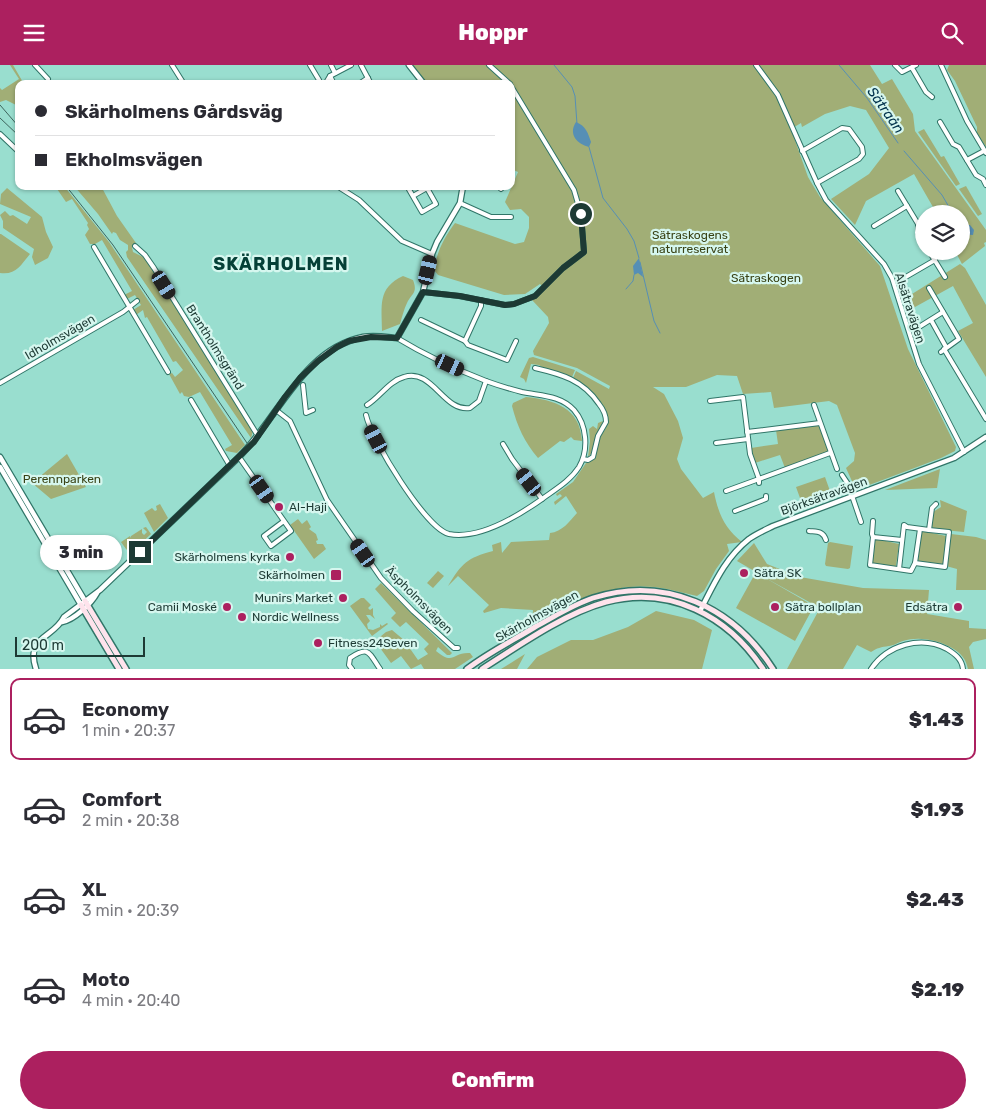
<!DOCTYPE html>
<meta charset="utf-8">
<style>
body{margin:0;font-family:Rubik,sans-serif;background:#f2f2f3;color:#2b2b33;height:100vh;display:flex;flex-direction:column;font-size:19px;white-space:nowrap}
*{box-sizing:border-box;margin:0}
p{font-size:16px;color:#7c7c81}
.icon{flex:none;width:28px;height:28px;fill:none;stroke:currentColor;stroke-width:2;stroke-linecap:round;stroke-linejoin:round}
.map{position:relative;height:604px;overflow:hidden}
.details{display:flex;flex-direction:column;background:#fff;flex:1}
.details>*{flex:none}
.top-card{position:absolute;left:15px;top:15px;width:500px;height:110px;border-radius:10px;box-shadow:0 1px 4px #0004;display:grid;align-content:center;height:110px;padding:0 20px;background:#fff}
.fabs{position:absolute;left:915px;top:140px;display:grid;gap:10px}
.fabs a{display:grid;place-items:center;width:55px;height:55px;border-radius:50%;background:#fff;box-shadow:0 1px 4px #0004;font-size:25px}
.scale{position:absolute;left:15px;bottom:12px;width:130px;box-sizing:border-box;padding-left:5px;border:2px solid #1d3a34;border-top:0;font-size:14px;line-height:18px;white-space:nowrap;color:#1d3a34;-webkit-text-stroke:4px #d6f7ef;paint-order:stroke}
.end{position:absolute;width:22px;height:22px;margin:-11px;border:6px solid #1d3a34;background:#fff;box-shadow:0 0 0 2px #fff}
.from{border-radius:50%}
.bubble{position:absolute;height:35px;border-radius:18px;background:#fff;box-shadow:0 1px 4px #0004;font-size:16px;font-weight:800;line-height:35px;text-align:center}
.car{position:absolute;width:15px;height:30px;margin:-15px -8px;border-radius:6px;box-shadow:0 0 4px 1px #0007;background:linear-gradient(#222 24%,#8ab4d8 0 40%,#222 0 76%,#8ab4d8 0 86%,#222 0)}
.top-card b{display:flex;align-items:center;gap:18px;height:48px;font-size:19px}
.top-card b+b{border-top:1px solid #e1e1e2}
.top-card i{width:12px;height:12px;background:#2b2b33}
ul{padding:9px 0 0;list-style:none}
li{display:flex;align-items:center;gap:15px;height:82px;margin:0 10px 8px;padding:0 10px;border:2px solid transparent;border-radius:10px}
li div{flex:1}
li b{display:block;font-size:19px}
li em{font-style:normal;font-weight:800}
li.selected{border-color:#ac205f}
li>.icon{width:45px;height:45px;stroke-width:1.5}
.action{display:flex;gap:10px;margin-top:auto;padding:10px 20px}
.action a{flex:1;height:58px;border-radius:30px;background:#ac205f;color:#fff;font-size:20px;font-weight:800;line-height:58px;text-align:center}
header{display:flex;justify-content:space-between;align-items:center;height:65px;padding:0 20px;background:#ac205f;color:#fff;font-size:22px;font-weight:800}
.map>svg:first-child{display:block}
.green{fill:#a1ae76}
.water{fill:#568fb5}
.lines{fill:none;stroke-linecap:round;stroke-linejoin:round}
.stream{stroke:#568fb5;stroke-width:1}
.minor-casing{stroke:#307568;stroke-width:6}
.tertiary-casing{stroke:#307568;stroke-width:7}
.secondary-casing{stroke:#307568;stroke-width:8}
.minor{stroke:#fff;stroke-width:4}
.tertiary{stroke:#fff;stroke-width:4.5}
.secondary{stroke:#fee3ec;stroke-width:5}
.rail{stroke:#3e655d;stroke-width:1}
.route{stroke:#1d3a34;stroke-width:6}
.poi-dot{fill:#ac205f;stroke:#d6f7ef;stroke-width:2}
.labels{text-anchor:middle;stroke-width:4.5;stroke-linejoin:round;paint-order:stroke}
.park-label{font-size:12px;fill:#394215;stroke:#d6f7ef}
.street-label{font-size:12px;fill:#1d3a34;stroke:#d6f7ef}
.poi-label{font-size:12px;fill:#1d3a34;stroke:#d6f7ef;text-anchor:start}
.water-label{font-size:14px;font-style:italic;fill:#00324c;stroke:#d6f7ef}
.district-label{font-size:18px;font-weight:bold;letter-spacing:1px;fill:#054037;stroke:#d6f7ef}
</style>
<header><svg class="icon" aria-label="menu" viewBox="0 0 24 24"><path d="M4 6h16M4 12h16M4 18h16"/></svg>Hoppr<svg class="icon" aria-label="search" viewBox="0 0 24 24"><circle cx="10" cy="10" r="6"/><path d="M15 15l6 6"/></svg></header>
<div class="map">
<svg width="986" height="604" viewBox="0 0 986 604">
<rect width="100%" height="100%" fill="#99decf"/>
<g class="green">
<path d="M10 0H13L24 19H19V39L16 40 6 35 0 37V23L2 25 19 14Z"/>
<path d="M412 0H870L882 19 892 14 913 49 915 66 986 165V177L984 178 985 181 962 199 955 186H961V149H937L914 109 866 136 855 160 831 134 869 109 889 83 866 45 850 41 825 49 802 62 801 58 791 64 808 112 820 132 880 201 908 284 956 382 955 386 941 393 856 425 846 403 854 396 855 388 837 340 829 336 774 343 771 327 743 329 737 311 717 310 686 322H653L664 329 678 356 683 373 677 394 681 404 703 433 714 427C718 448 725 464 742 477L727 479 729 486 716 504 704 526 697 531C687 529 677 526 667 524 617 514 573 535 532 562L533 545 501 543 484 548 483 546 489 540 458 511 448 521C462 498 467 493 493 486L492 480 501 477 502 488 511 477 549 475 550 468C562 467 570 456 577 448L566 431 555 440 554 437 562 431 560 429 557 431 556 429 573 417 586 398 595 393 600 372 606 363 608 353C603 335 589 322 573 313L576 306 609 324 610 321 577 303 534 290 533 286 549 258 548 252 532 235 545 224 540 219 525 229 504 230 438 210 434 205C437 186 444 173 455 158L515 179 524 177 529 163V152L521 144 510 145 505 137 518 107 511 104V19H427Z"/>
<path d="M949 0H986V82L977 68V62L955 16 947 5Z"/>
<path d="M924 64 941 92 944 91 960 119 956 121 918 67Z"/>
<path d="M55 121H64L109 177 245 380 237 388 226 386 225 384 232 380 200 327 189 332 184 331 182 327 180 329 169 309 172 308 175 312 183 305 176 296 173 297 147 252 145 253 143 245 136 250 133 245 141 240 135 230 127 234 124 230 132 226 102 175 95 179H90L85 170 89 164 87 160 88 158 72 134 66 137Z"/>
<path d="M74 121H101L117 151 136 178 132 182 133 187 145 193 253 366 251 373 127 192 126 187 128 185V180L120 175 116 168 113 167 112 169 98 149Z"/>
<path d="M966 121 982 149 978 151 959 124Z"/>
<path d="M7 123 42 152 46 167 53 182 48 193 35 200 32 192 34 184 3 163V156L0 150 5 146 10 151 13 150 27 159 31 152 0 139 1 129Z"/>
<path d="M0 169H1L30 189C20 201 16 210 0 208Z"/>
<path d="M960 199 965 203 986 240V316V312L958 266 973 258 953 221 906 247 904 234Z"/>
<path d="M403 211 413 215C418 228 412 228 407 238 404 244 402 252 400 259L382 266C382 241 377 223 403 211Z"/>
<path d="M529 293 533 292 575 305 572 312 562 308 544 304 539 300 531 299 526 318 524 314 520 312Z"/>
<path d="M526 332C554 335 580 342 582 376L574 375 571 372 564 377 560 376 538 393C525 378 517 361 512 341L513 338Z"/>
<path d="M603 356 596 371 591 389 588 392 590 376 589 364 593 361 597 364 598 358Z"/>
<path d="M818 359 828 385 827 387 785 403 780 390 755 398 751 383 778 379 776 365Z"/>
<path d="M67 389 86 422 51 434 32 418Z"/>
<path d="M940 404 937 423 885 425Z"/>
<path d="M825 412 830 426 844 423V429L804 444 796 422Z"/>
<path d="M940 435 967 446 964 467 933 464 932 461 933 447 941 442Z"/>
<path d="M160 439 168 453 154 467 144 448 152 443 155 446 157 445 156 441Z"/>
<path d="M298 454 302 459 307 455 311 462 309 464 316 469 318 475 316 476 317 479H323L326 484 314 494 290 460Z"/>
<path d="M146 462 151 469 131 488 126 484 121 477 130 471 131 473V471L142 464V468L144 470 147 467 143 463Z"/>
<path d="M923 466 946 471 944 498 941 499 921 497 918 495 921 468Z"/>
<path d="M951 469 976 472 986 475V525H956L957 504 946 501Z"/>
<path d="M877 474 899 479 896 501 874 499 872 497 874 476Z"/>
<path d="M830 477 853 481 850 503 848 504 826 501 825 499 828 478Z"/>
<path d="M754 478 767 499 800 512 863 523 929 525 927 549 969 556V563L986 564V574L973 577 969 582 974 604H968C966 594 961 588 952 583 938 575 919 571 903 576 899 577 893 581 889 581 881 582 877 583 871 587L857 580 843 604H787L820 543 762 511 814 541 795 576 736 543 756 507 737 496Z"/>
<path d="M438 506 444 511 433 523 427 518Z"/>
<path d="M381 518 452 588 450 590H447L438 582 436 586C454 601 452 587 470 588L473 592 455 604H424L421 599 411 604 401 591 391 598 375 576 386 567 392 565 404 575 418 595 428 589 424 584 429 579 406 557 400 562 391 553 396 548 375 524Z"/>
<path d="M361 533H364L371 540 368 543 370 545 373 543V550L375 554 370 550H366L370 556 367 559 368 564 373 565 380 562V559L382 561 387 558 388 559 372 571 350 541Z"/>
<path d="M656 546 694 555 712 565 702 604H527L537 592 571 575H593L628 562Z"/>
<path d="M525 589 517 604H501Z"/>
</g>
<g class="water">
<path d="M576 57C586 61 588 68 591 77L589 82C577 79 568 69 576 57Z"/>
<path d="M970 160 974 165 973 170 961 169V161Z"/>
<path d="M639 193 643 212 638 208 634 210 633 201Z"/>
</g>
<g class="lines">
<g class="stream">
<path d="M554 0 572 22 575 31 577 59"/>
<path d="M839 0 867 33 898 78"/>
<path d="M589 82 603 133 627 164 634 176 639 193"/>
<path d="M904 86 942 130 953 149"/>
<path d="M640 197 654 256 660 268"/>
<path d="M626 224 633 216 634 210"/>
</g>
<defs>
<g id="minor">
<path d="M35 0 48 14"/>
<path d="M172 0 184 19"/>
<path d="M310 0 319 15"/>
<path d="M331 0 335 8"/>
<path d="M361 0 371 19"/>
<path d="M489 0 510 19"/>
<path d="M756 0 778 30 817 118 826 135 884 199 892 213 919 299 964 387"/>
<path d="M895 0 902 7 916 0"/>
<path d="M941 0 967 56 986 88"/>
<path d="M912 3 926 27 932 32"/>
<path d="M330 11 334 19"/>
<path d="M327 16 330 11 351 0"/>
<path d="M359 19 368 13"/>
<path d="M940 57 953 79 959 82 976 110 983 114 986 120"/>
<path d="M0 69 19 87"/>
<path d="M802 86 842 63 849 64 862 82 863 89 859 94 817 118"/>
<path d="M967 95 984 86"/>
<path d="M337 121 359 135 402 176 432 189"/>
<path d="M407 121 422 147 436 139 427 123 413 131"/>
<path d="M498 121 501 124"/>
<path d="M898 126 918 159V168L924 177"/>
<path d="M460 138 491 152H511"/>
<path d="M874 161 907 141"/>
<path d="M135 181 145 190 154 203 258 371"/>
<path d="M94 182 168 307"/>
<path d="M929 186 945 212"/>
<path d="M904 213 935 195"/>
<path d="M929 223 959 274 941 287"/>
<path d="M423 227 459 231 505 240 514 239 535 231 563 203 584 187 581 149 574 125 511 21"/>
<path d="M421 255 465 276 468 280 507 295 516 276"/>
<path d="M931 255 946 282"/>
<path d="M919 262 943 247"/>
<path d="M465 276 481 241V235"/>
<path d="M944 284 986 354"/>
<path d="M535 303C561 309 583 315 599 339 603 344 606 350 606 357L598 371 593 392 588 395 583 394"/>
<path d="M0 318 123 247 137 236"/>
<path d="M303 320 306 348 313 345"/>
<path d="M191 335 230 401"/>
<path d="M710 336 743 332 750 389 759 414 830 388"/>
<path d="M367 340C380 332 389 316 404 312 433 303 443 347 470 343L479 336 486 316"/>
<path d="M814 340 837 404"/>
<path d="M276 345 290 356 327 435 381 513 413 546 454 583H458"/>
<path d="M366 350C371 374 426 464 449 469 480 475 518 451 542 434 556 424 570 416 579 402 589 385 587 360 574 345 560 330 541 331 522 327 510 324 497 320 486 316 455 304 425 290 397 273"/>
<path d="M747 367 820 358"/>
<path d="M716 378 748 374"/>
<path d="M503 379 512 394 542 434"/>
<path d="M239 392 284 456 291 466 271 481 264 471 284 456"/>
<path d="M842 410 848 419 861 457"/>
<path d="M726 426 759 414V418"/>
<path d="M735 446 766 434V431"/>
<path d="M873 456 872 469 873 472"/>
<path d="M809 466C818 467 823 466 826 475"/>
<path d="M902 475 873 472 870 500 911 506 915 498 920 464"/>
<path d="M915 498 945 502 949 467 929 465"/>
<path d="M899 504 904 460 907 462 929 465 932 443 936 439"/>
<path d="M352 604 349 600 350 593C369 580 369 588 380 604"/>
<path d="M871 604C887 580 921 570 947 584 955 589 962 594 963 604"/>
</g>
<g id="tertiary">
<path d="M409 0 424 19"/>
<path d="M0 392 85 536"/>
<path d="M0 402 81 540"/>
<path d="M700 546C714 519 725 493 749 474 756 469 765 465 773 461L954 393 986 372"/>
<path d="M62 557C74 555 91 539 97 528"/>
<path d="M36 604C25 571 53 574 64 552L100 525 239 392C278 353 303 284 363 272 374 270 386 272 397 273L423 227 432 189 437 177 460 138 463 121"/>
</g>
<g id="secondary">
<path d="M85 536 126 604"/>
<path d="M81 540 119 604"/>
<path d="M467 604C488 588 512 576 535 562 554 552 572 540 593 533 666 510 733 542 773 604"/>
<path d="M482 604C518 581 565 548 606 537 670 520 728 551 763 604"/>
</g>
</defs>
<use href="#minor" class="minor-casing"/>
<use href="#tertiary" class="tertiary-casing"/>
<use href="#secondary" class="secondary-casing"/>
<use href="#minor" class="minor"/>
<use href="#tertiary" class="tertiary"/>
<use href="#secondary" class="secondary"/>
<g class="rail">
<path d="M0 40 19 62"/>
<path d="M0 53 19 71"/>
<path d="M66 121 113 180 247 378"/>
</g>
</g>
<g class="lines">
<path class="route" d="M140 487 254 377 285 332 300 313 318 296 337 282 349 276 371 272 397 273 423 227 460 231 505 240 514 239 535 231 563 203 584 187 581 149"/>
</g>
<g class="poi-dot">
<circle cx="279" cy="442" r="5"/>
<circle cx="290" cy="492" r="5"/>
<circle cx="744" cy="508" r="5"/>
<rect x="330" y="504" width="12" height="12" rx="2.5"/>
<circle cx="343" cy="533" r="5"/>
<circle cx="227" cy="542" r="5"/>
<circle cx="775" cy="542" r="5"/>
<circle cx="958" cy="542" r="5"/>
<circle cx="242" cy="552" r="5"/>
<circle cx="318" cy="578" r="5"/>
</g>
<g class="labels">
<g class="park-label">
<text x="690" y="174">Sätraskogens<tspan x="690" dy="14">naturreservat</tspan></text>
<text x="766" y="217">Sätraskogen</text>
<text x="62" y="418">Perennparken</text>
</g>
<g class="street-label">
<text transform="translate(910 243) rotate(72)" y="4">Alsätravägen</text>
<text transform="translate(60 272) rotate(-30)" y="4">Idholmsvägen</text>
<text transform="translate(215 282) rotate(58)" y="4">Brantholmsgränd</text>
<text transform="translate(824 431) rotate(-20)" y="4">Björksätravägen</text>
<text transform="translate(419 535) rotate(45)" y="4">Äspholmsvägen</text>
<text transform="translate(537 551) rotate(-29)" y="4">Skärholmsvägen</text>
</g>
<g class="poi-label">
<text x="289" y="446">Al-Haji</text>
<text x="280" y="496" text-anchor="end">Skärholmens kyrka</text>
<text x="754" y="512">Sätra SK</text>
<text x="325" y="514" text-anchor="end">Skärholmen</text>
<text x="333" y="537" text-anchor="end">Munirs Market</text>
<text x="217" y="546" text-anchor="end">Camii Moské</text>
<text x="785" y="546">Sätra bollplan</text>
<text x="948" y="546" text-anchor="end">Edsätra</text>
<text x="252" y="556">Nordic Wellness</text>
<text x="328" y="582">Fitness24Seven</text>
</g>
<g class="water-label">
<text transform="translate(886 45) rotate(55)" y="5">Sätraån</text>
</g>
<g class="district-label">
<text x="281" y="205">SKÄRHOLMEN</text>
</g>
</g>
</svg>
<div class="fabs">
<a><svg class="icon" aria-label="layers" viewBox="0 0 24 24"><path d="M12 4l9 5-9 5-9-5zM3 14l9 5 9-5"/></svg></a>
</div>
<div class="scale">200 m</div>
<i class="end from" style="left:581px;top:149px"></i>
<i class="end" style="left:140px;top:487px"></i>
<div class="bubble" style="left:40px;top:470px;width:82px">3 min</div>
<i class="car" style="left:428px;top:205px;rotate:13deg"></i>
<i class="car" style="left:164px;top:220px;rotate:148deg"></i>
<i class="car" style="left:450px;top:300px;rotate:115deg"></i>
<i class="car" style="left:376px;top:374px;rotate:332deg"></i>
<i class="car" style="left:529px;top:417px;rotate:323deg"></i>
<i class="car" style="left:262px;top:424px;rotate:145deg"></i>
<i class="car" style="left:363px;top:488px;rotate:325deg"></i>
<div class="top-card">
<b><i class="from"></i>Skärholmens Gårdsväg</b>
<b><i></i>Ekholmsvägen</b>
</div>
</div>
<section class="details">
<ul>
<li class="selected"><svg class="icon" aria-label="car" viewBox="0 0 24 24"><path d="M5 17H2v-5l4-1 3-4h7l3 4 3 1v5h-3M9 17h6M6 11h13"/><circle cx="7" cy="17" r="2"/><circle cx="17" cy="17" r="2"/></svg><div><b>Economy</b><p>1 min · 20:37</p></div><em>$1.43</em></li>
<li><svg class="icon" aria-label="car" viewBox="0 0 24 24"><path d="M5 17H2v-5l4-1 3-4h7l3 4 3 1v5h-3M9 17h6M6 11h13"/><circle cx="7" cy="17" r="2"/><circle cx="17" cy="17" r="2"/></svg><div><b>Comfort</b><p>2 min · 20:38</p></div><em>$1.93</em></li>
<li><svg class="icon" aria-label="car" viewBox="0 0 24 24"><path d="M5 17H2v-5l4-1 3-4h7l3 4 3 1v5h-3M9 17h6M6 11h13"/><circle cx="7" cy="17" r="2"/><circle cx="17" cy="17" r="2"/></svg><div><b>XL</b><p>3 min · 20:39</p></div><em>$2.43</em></li>
<li><svg class="icon" aria-label="car" viewBox="0 0 24 24"><path d="M5 17H2v-5l4-1 3-4h7l3 4 3 1v5h-3M9 17h6M6 11h13"/><circle cx="7" cy="17" r="2"/><circle cx="17" cy="17" r="2"/></svg><div><b>Moto</b><p>4 min · 20:40</p></div><em>$2.19</em></li>
</ul>
<div class="action"><a>Confirm</a></div>
</section>
